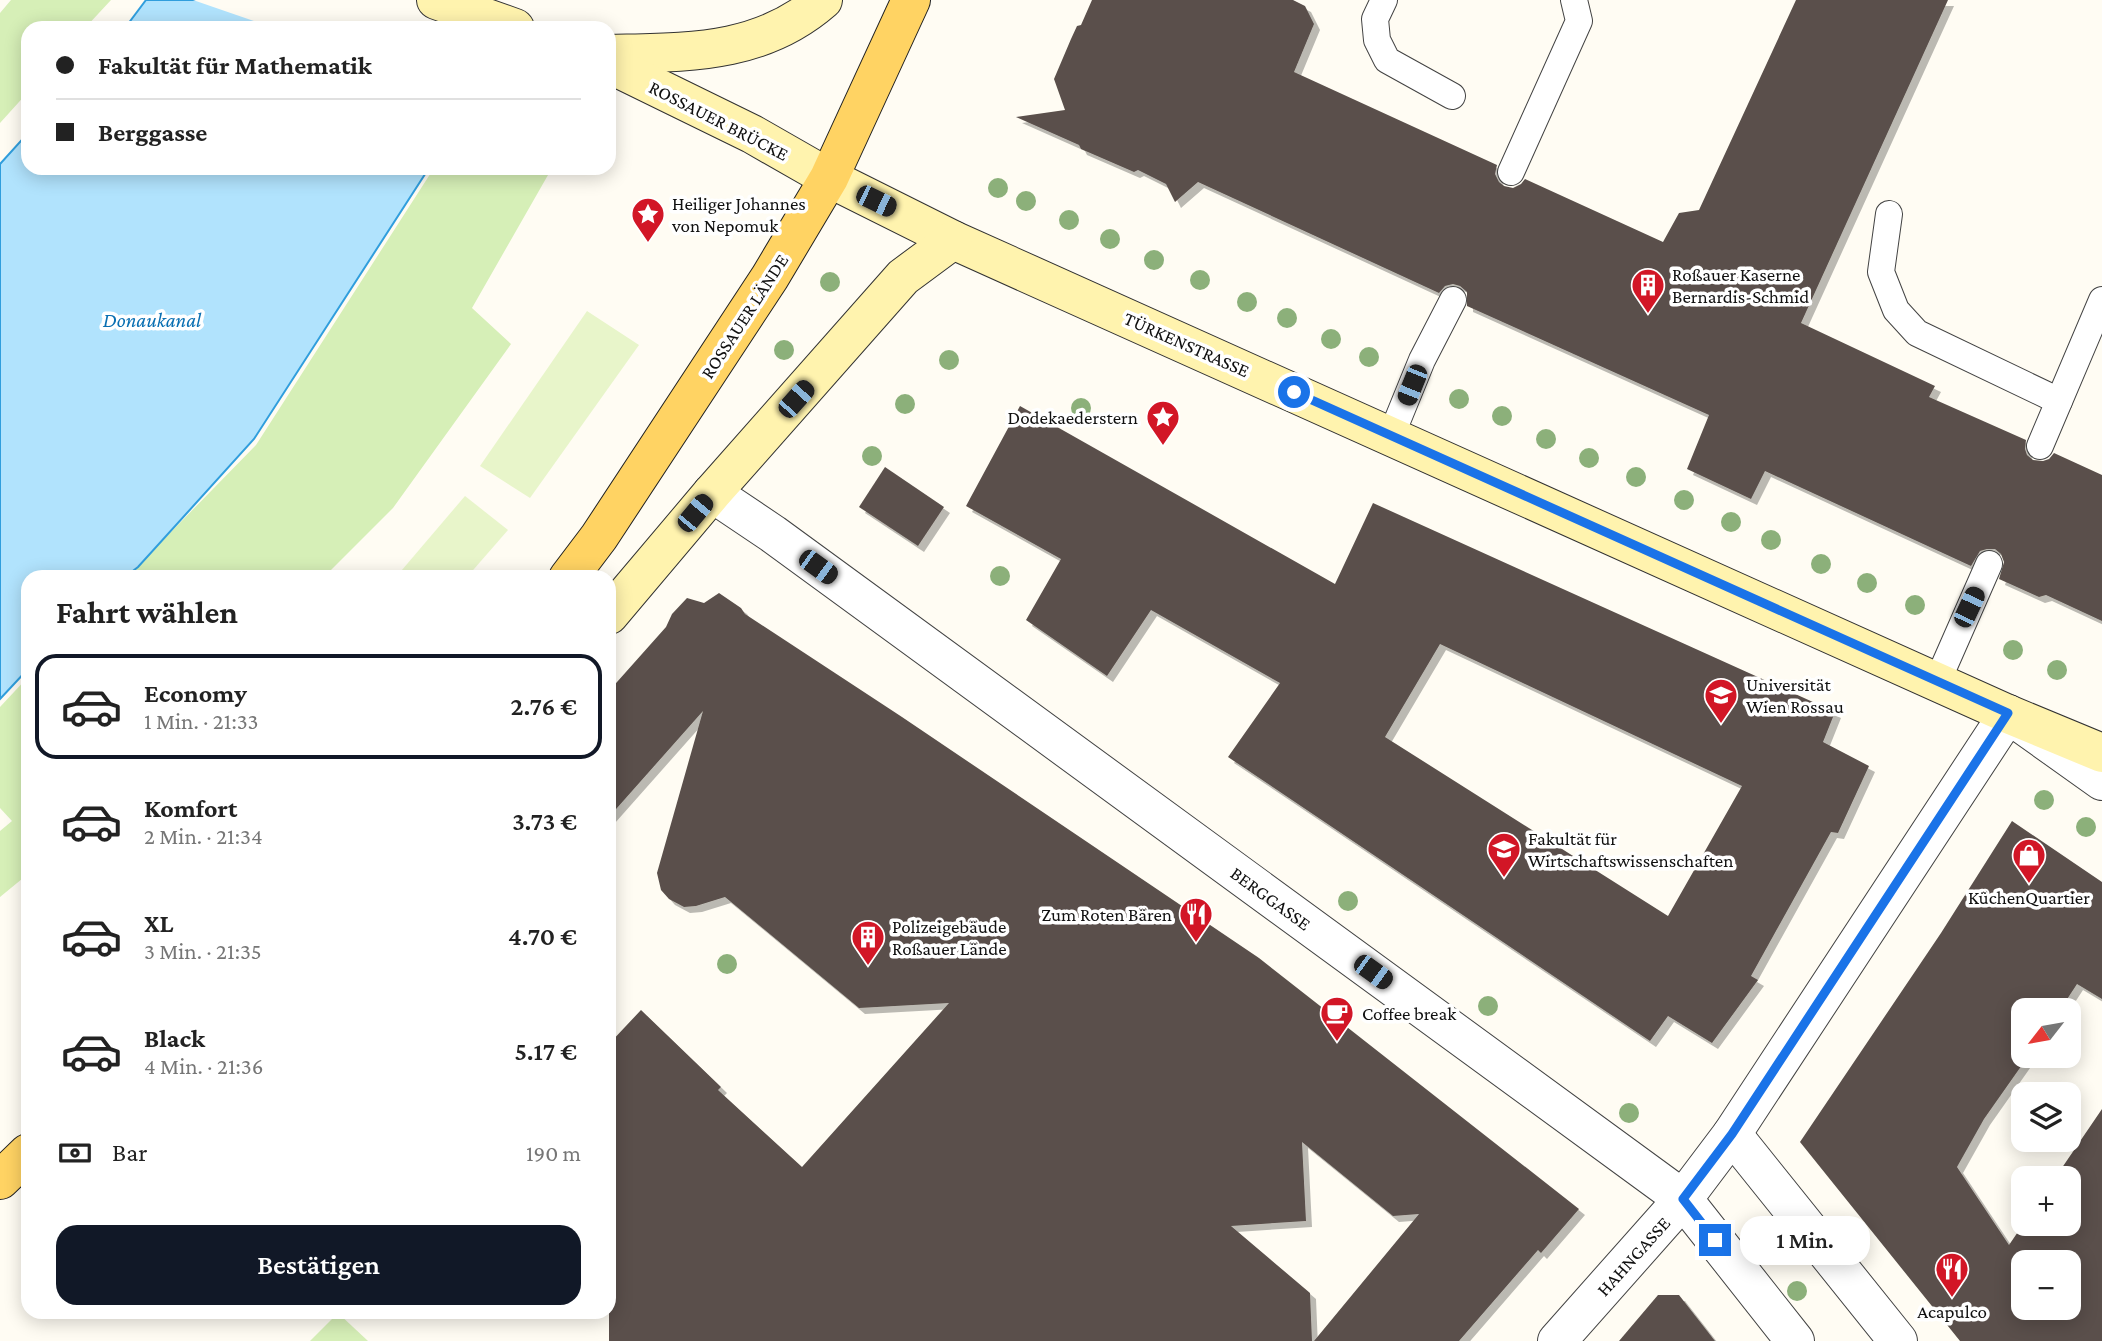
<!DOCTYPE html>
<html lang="de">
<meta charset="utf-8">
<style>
body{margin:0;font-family:"Crimson Pro",serif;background:#f6f6f6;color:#222;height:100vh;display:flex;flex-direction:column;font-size:26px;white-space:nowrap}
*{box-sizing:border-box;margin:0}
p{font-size:23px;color:#767676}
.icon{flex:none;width:38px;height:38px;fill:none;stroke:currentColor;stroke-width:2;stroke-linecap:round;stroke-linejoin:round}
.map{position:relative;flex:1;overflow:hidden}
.panel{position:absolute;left:21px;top:570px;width:595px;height:749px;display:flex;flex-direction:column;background:#fff;border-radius:21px;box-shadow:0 4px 18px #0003}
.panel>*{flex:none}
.hud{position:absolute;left:21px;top:21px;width:595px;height:154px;border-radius:21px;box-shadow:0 4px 18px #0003;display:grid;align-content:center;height:154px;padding:0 35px;background:#fff}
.needle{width:46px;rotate:239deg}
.controls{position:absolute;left:2011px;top:998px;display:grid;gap:14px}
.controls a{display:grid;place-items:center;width:70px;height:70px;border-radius:14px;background:#fff;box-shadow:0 4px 18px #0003;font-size:35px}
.end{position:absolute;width:32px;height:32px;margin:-16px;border:9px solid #1a73e8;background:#fff;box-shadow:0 0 0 4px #fff}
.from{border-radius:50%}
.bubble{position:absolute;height:49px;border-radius:21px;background:#fff;box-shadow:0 4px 18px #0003;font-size:23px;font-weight:600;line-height:49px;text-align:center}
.car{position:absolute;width:21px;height:42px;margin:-21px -10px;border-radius:9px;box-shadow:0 0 5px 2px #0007;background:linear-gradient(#222 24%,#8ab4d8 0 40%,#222 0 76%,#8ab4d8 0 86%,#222 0)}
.hud b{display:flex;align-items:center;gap:24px;height:66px;font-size:26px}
.hud b+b{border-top:2px solid #e0e0e0}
.hud i{width:18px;height:18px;background:#222}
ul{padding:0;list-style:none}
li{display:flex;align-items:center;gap:21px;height:105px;margin:0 14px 10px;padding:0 21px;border:4px solid transparent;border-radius:21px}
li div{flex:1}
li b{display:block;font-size:26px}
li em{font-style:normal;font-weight:600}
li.active{border-color:#111827}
li>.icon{width:63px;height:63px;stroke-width:1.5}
h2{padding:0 35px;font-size:32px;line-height:84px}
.pay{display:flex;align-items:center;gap:18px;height:77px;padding:0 35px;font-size:26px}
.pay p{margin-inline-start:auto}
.button{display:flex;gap:14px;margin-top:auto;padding:14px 35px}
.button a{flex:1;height:80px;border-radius:21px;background:#111827;color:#fff;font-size:28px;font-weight:600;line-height:80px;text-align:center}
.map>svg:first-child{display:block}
.green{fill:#d6efb7}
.pitch{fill:#e8f5ca}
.water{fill:#b1e3fd;stroke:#309edd;stroke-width:2}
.pier{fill:#fffcf3}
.building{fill:#5a504b;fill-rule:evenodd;filter:url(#shadow)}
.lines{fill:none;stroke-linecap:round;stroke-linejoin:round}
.service-casing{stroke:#434343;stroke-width:28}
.minor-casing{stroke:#434343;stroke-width:40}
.secondary-casing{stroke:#323232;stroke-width:40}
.primary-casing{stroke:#212121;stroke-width:40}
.service{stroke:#fff;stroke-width:26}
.minor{stroke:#fff;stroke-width:38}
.secondary{stroke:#fff3ae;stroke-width:38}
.primary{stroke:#ffd363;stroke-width:38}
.tree{fill:#8cb07a}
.route{stroke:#1a73e8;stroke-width:9}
.labels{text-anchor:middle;stroke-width:7;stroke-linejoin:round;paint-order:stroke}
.street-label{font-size:19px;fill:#101010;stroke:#fff}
.poi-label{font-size:19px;fill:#101010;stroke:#fff;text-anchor:start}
.water-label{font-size:21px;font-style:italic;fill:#096fb2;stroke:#fff}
</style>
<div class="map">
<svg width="2102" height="1341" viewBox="0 0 2102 1341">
<defs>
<filter id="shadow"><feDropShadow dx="6" dy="6" stdDeviation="0" flood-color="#0004"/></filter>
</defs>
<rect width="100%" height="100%" fill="#fffcf3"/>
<g class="green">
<path d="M11 0H111L85 28H28V92L0 123V13Z"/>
<path d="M434 168H552L472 308 511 344 393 508 324 577 126 578 256 445Z"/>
<path d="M28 677V874L0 897V831L12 821 0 808V707Z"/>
<path d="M338 1313 368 1341H310Z"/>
</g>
<g class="pitch">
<path d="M587 311 639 345 530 498 480 466Z"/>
<path d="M465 496 508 530 467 577H396Z"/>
</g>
<g class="water">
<path d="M146 0H517L503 28H125Z"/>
<path d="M28 133V168H429L254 439 138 567 125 577 28 578V669L0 699V164Z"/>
</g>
<path class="pier" d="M193 0H521L507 28H274Z"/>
<g class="building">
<path d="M1092 0H1293L1305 6 1314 24 1294 72 1497 165 1495 174 1499 182 1504 186 1513 188 1521 184 1525 179 1663 242 1679 213 1699 210 1796 0H1948L1801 323 1935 386 1929 397 2026 440 2025 449 2027 455 2033 460 2043 461 2049 459 2054 453 2102 475V621L2046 595 2039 597 1999 579 2004 562 2001 554 1995 549H1987L1980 551 1971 566 1765 471 1751 499 1687 469 1709 415 1467 306V292L1460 286 1453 284 1445 286 1439 293 1198 182 1175 202 1166 184 1138 170 1134 172 1081 149 1079 145 1016 117 1065 110 1054 79 1071 39 1077 26 1081 25Z"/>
<path d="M1020 406 1335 584 1373 503 1835 712 1823 742 1869 766 1838 833 1831 832 1751 976 1758 980 1712 1043 1668 1016 1650 1041 1228 757 1280 683 1151 610 1107 676 1026 620 1061 559 966 506ZM1440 644 1742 786 1668 916 1385 737Z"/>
<path d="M885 467 944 507 918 546 859 507Z"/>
<path d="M719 593 741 608 745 614 902 717 1259 958 1579 1209 1541 1253 1538 1250 1459 1341H1314L1419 1214 1393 1216 1302 1142 1306 1221 1231 1226 1310 1293 1312 1341H609V1044L641 1010 721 1087 718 1090 802 1167 949 1003 859 1008 725 897 696 906 684 907 669 899 661 890 657 873 703 711 609 817V691L666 627 672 614 687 598 704 603Z"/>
<path d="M2012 821 2102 882V999L2077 984 2060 1010H2023V1055H2029L1984 1119 1957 1167 2009 1245 2024 1223H2068V1178H2055L2102 1109V1341H1960L1800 1142 1941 933ZM2023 1262H2068V1307H2023Z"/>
<path d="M1658 1295H1679L1715 1341H1619Z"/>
</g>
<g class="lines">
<defs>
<g id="service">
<path d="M1384 0 1375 19 1377 40 1387 60 1452 96"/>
<path d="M1511 172 1579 21 1574 0"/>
<path d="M1889 214 1881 272 1896 310 1917 333 2059 401"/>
<path d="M1391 436 1422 360 1453 300"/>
<path d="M2040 446 2102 300"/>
<path d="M1938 680 1989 564"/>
</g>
<g id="minor">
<path d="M712 493 773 534 1683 1199 1795 1341"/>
<path d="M1732 1134 1898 1341"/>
<path d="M1557 1341 1683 1199 1732 1134 2008 714 2102 781"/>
</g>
<g id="secondary">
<path d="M436 0 515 28"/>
<path d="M609 54C687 52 760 55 823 0"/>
<path d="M609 64 752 134 829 178 953 240 2008 714 2102 753"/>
<path d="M609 615 712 493 903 277 953 240"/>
</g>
<g id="primary">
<path d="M568 578 599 537 770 277 829 178 911 0"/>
<path d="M0 1180 28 1153"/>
</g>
</defs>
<use href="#service" class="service-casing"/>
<use href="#minor" class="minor-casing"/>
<use href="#secondary" class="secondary-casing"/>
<use href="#primary" class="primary-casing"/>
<use href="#service" class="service"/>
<use href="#minor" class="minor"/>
<use href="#secondary" class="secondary"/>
<use href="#primary" class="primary"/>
</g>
<g class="tree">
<circle cx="998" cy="188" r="10"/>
<circle cx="1026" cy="201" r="10"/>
<circle cx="1069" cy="220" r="10"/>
<circle cx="1110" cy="239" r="10"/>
<circle cx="1154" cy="260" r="10"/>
<circle cx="1200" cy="280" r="10"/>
<circle cx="830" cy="282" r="10"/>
<circle cx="1247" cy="302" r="10"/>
<circle cx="1287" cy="318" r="10"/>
<circle cx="1331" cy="339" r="10"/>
<circle cx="784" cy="350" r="10"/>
<circle cx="1369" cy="357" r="10"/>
<circle cx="949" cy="360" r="10"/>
<circle cx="1459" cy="399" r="10"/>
<circle cx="905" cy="404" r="10"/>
<circle cx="1081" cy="408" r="10"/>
<circle cx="1502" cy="416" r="10"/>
<circle cx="1546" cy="439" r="10"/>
<circle cx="872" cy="456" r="10"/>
<circle cx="1589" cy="458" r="10"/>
<circle cx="1636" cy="477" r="10"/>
<circle cx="1684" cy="500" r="10"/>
<circle cx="1731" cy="522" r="10"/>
<circle cx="1771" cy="540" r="10"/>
<circle cx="1821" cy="564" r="10"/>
<circle cx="1000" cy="576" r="10"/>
<circle cx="1867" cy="583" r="10"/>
<circle cx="1915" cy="605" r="10"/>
<circle cx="2013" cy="650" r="10"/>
<circle cx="2057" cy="670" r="10"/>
<circle cx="2044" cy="800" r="10"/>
<circle cx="2086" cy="827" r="10"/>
<circle cx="1348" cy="901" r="10"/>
<circle cx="727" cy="964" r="10"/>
<circle cx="1488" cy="1006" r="10"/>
<circle cx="1629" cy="1113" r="10"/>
<circle cx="1756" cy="1239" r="10"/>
<circle cx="1797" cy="1291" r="10"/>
</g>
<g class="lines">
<path class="route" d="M1294 392 2008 713 1732 1134 1683 1199 1715 1240"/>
</g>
<defs>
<symbol id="sight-pin" viewBox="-11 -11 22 30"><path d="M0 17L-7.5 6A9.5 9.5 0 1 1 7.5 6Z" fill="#d21626" stroke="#fff"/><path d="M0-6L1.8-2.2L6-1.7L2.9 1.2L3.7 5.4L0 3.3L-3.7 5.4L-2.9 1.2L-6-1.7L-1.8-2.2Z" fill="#fff"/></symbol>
<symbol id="building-pin" viewBox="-11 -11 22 30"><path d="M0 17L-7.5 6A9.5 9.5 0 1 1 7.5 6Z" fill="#d21626" stroke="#fff"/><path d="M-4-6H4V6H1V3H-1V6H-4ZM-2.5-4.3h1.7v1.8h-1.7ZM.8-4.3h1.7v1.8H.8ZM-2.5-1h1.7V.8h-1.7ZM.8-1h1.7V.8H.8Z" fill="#fff"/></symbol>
<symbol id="university-pin" viewBox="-11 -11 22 30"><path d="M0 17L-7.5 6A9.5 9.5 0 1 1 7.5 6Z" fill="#d21626" stroke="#fff"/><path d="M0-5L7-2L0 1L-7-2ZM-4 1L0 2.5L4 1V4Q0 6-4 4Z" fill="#fff"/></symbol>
<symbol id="shop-pin" viewBox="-11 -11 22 30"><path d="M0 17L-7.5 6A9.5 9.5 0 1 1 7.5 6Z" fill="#d21626" stroke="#fff"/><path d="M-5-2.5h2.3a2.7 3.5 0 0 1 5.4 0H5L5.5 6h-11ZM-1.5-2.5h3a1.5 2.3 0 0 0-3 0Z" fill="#fff"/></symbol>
<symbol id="restaurant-pin" viewBox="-11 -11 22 30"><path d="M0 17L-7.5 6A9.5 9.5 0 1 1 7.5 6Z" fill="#d21626" stroke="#fff"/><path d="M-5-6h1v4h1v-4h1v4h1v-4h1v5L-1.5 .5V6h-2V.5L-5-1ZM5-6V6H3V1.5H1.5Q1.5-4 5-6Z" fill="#fff"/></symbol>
<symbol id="cafe-pin" viewBox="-11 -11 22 30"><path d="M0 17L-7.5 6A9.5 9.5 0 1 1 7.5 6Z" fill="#d21626" stroke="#fff"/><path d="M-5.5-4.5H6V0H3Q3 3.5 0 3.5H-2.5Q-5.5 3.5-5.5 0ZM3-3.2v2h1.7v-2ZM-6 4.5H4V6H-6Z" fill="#fff"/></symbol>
</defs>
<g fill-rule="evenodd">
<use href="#sight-pin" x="629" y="195" width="38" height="52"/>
<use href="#building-pin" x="1629" y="266" width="38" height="52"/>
<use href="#sight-pin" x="1144" y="398" width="38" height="52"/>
<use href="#university-pin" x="1702" y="676" width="38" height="52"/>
<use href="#university-pin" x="1485" y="830" width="38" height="52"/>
<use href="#shop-pin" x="2010" y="836" width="38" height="52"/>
<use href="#restaurant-pin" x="1177" y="895" width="38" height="52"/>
<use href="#building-pin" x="849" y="918" width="38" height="52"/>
<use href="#cafe-pin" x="1318" y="994" width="38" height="52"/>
<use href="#restaurant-pin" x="1933" y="1250" width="38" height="52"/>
</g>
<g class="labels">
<g class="street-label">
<text transform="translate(719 120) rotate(27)" y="7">ROSSAUER BRÜCKE</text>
<text transform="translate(744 316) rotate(-57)" y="7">ROSSAUER LÄNDE</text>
<text transform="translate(1187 344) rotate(24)" y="7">TÜRKENSTRASSE</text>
<text transform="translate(1271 898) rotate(36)" y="7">BERGGASSE</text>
<text transform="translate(1633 1256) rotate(-48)" y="7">HAHNGASSE</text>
</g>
<g class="poi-label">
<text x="672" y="210">Heiliger Johannes<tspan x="672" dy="22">von Nepomuk</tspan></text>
<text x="1672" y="281">Roßauer Kaserne<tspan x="1672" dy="22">Bernardis-Schmid</tspan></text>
<text x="1138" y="424" text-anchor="end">Dodekaederstern</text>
<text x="1746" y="691">Universität<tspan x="1746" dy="22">Wien Rossau</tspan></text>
<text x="1528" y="845">Fakultät für<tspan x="1528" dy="22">Wirtschaftswissenschaften</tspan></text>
<text x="2029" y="904" text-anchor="middle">KüchenQuartier</text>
<text x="1172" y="921" text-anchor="end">Zum Roten Bären</text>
<text x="892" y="933">Polizeigebäude<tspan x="892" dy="22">Roßauer Lände</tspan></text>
<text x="1362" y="1020">Coffee break</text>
<text x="1952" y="1318" text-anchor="middle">Acapulco</text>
</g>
<g class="water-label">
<text x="152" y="327">Donaukanal</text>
</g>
</g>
</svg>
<div class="controls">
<a><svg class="needle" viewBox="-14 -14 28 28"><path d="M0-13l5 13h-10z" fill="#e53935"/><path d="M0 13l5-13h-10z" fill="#767676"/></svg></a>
<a><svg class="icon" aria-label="layers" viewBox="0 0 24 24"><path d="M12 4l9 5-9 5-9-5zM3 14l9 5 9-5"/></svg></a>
<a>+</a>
<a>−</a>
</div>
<i class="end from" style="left:1294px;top:392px"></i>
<i class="end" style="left:1715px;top:1240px"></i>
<div class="bubble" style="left:1740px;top:1216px;width:130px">1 Min.</div>
<i class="car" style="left:876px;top:201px;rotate:116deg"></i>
<i class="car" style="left:1412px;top:385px;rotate:202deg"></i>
<i class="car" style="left:796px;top:399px;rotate:42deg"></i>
<i class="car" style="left:695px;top:513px;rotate:40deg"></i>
<i class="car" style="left:818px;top:567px;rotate:126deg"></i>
<i class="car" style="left:1969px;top:607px;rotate:25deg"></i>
<i class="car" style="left:1373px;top:972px;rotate:126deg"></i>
<div class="hud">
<b><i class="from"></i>Fakultät für Mathematik</b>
<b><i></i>Berggasse</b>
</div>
<section class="panel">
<h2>Fahrt wählen</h2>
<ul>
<li class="active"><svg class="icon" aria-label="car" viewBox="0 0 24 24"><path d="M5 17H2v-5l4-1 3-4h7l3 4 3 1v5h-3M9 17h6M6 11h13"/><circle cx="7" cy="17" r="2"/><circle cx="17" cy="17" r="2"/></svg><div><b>Economy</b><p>1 Min. · 21:33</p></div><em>2.76 €</em></li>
<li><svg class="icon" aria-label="car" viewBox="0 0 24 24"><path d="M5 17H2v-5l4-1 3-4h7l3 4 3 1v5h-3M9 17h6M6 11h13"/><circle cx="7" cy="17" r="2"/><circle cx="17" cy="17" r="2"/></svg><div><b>Komfort</b><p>2 Min. · 21:34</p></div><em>3.73 €</em></li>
<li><svg class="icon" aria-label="car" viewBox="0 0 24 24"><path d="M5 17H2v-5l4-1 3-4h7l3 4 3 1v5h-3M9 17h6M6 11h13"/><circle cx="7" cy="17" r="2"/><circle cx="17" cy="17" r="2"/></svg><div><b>XL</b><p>3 Min. · 21:35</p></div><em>4.70 €</em></li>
<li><svg class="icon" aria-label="car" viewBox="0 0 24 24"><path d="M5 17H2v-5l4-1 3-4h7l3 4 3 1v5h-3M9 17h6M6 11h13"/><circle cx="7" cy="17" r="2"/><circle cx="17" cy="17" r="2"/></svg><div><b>Black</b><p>4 Min. · 21:36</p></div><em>5.17 €</em></li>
</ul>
<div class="pay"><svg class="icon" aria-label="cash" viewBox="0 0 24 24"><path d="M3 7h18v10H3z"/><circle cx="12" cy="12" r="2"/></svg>Bar<p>190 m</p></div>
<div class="button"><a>Bestätigen</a></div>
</section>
</div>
